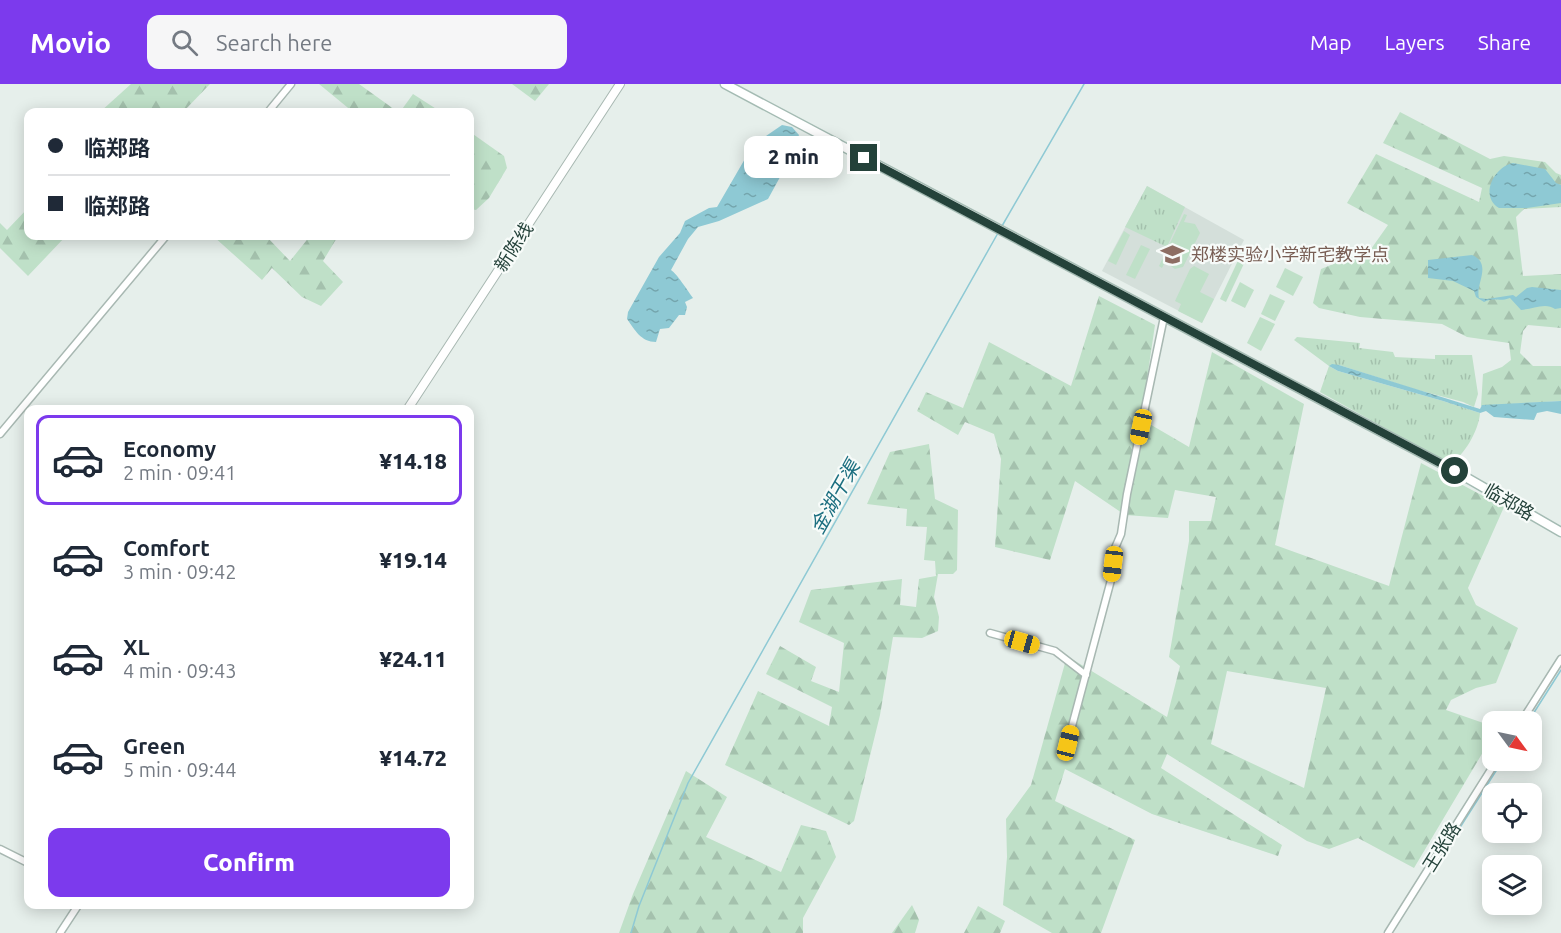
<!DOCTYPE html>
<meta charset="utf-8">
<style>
body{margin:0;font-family:Ubuntu,"Noto Sans SC",sans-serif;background:#f6f6f7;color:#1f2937;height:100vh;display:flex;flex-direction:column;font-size:22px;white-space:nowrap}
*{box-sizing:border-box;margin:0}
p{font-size:20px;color:#747a83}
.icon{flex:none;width:33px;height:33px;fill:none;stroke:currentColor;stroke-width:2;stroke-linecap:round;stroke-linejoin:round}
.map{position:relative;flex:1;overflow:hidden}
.panel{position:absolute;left:24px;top:321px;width:450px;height:504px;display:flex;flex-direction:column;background:#fff;border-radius:12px;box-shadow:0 3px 15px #0003}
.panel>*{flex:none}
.guide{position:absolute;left:24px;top:24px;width:450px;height:132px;border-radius:12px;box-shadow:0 3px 15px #0003;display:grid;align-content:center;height:132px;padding:0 24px;background:#fff}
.needle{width:39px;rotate:123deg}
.buttons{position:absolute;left:1482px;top:627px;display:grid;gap:12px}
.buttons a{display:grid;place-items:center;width:60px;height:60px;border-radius:12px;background:#fff;box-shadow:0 3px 15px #0003;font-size:30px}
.end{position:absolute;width:27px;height:27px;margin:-14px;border:8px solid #24423a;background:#fff;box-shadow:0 0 0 3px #fff}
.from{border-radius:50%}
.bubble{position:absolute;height:42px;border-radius:12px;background:#fff;box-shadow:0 3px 15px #0003;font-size:20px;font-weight:800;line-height:42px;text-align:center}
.car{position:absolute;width:18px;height:36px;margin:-18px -9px;border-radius:8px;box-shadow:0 0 4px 2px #0007;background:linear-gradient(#f5c518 24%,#345 0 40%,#f5c518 0 76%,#345 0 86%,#f5c518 0)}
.guide b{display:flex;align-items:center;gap:21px;height:57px;font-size:22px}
.guide b+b{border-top:2px solid #e0e1e3}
.guide i{width:15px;height:15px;background:#1f2937}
ul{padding:10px 0 0;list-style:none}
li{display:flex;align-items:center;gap:18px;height:90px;margin:0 12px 9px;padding:0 12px;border:3px solid transparent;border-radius:12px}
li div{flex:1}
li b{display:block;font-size:22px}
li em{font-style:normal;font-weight:800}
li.active{border-color:#7c3aed}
li>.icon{width:54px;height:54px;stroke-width:1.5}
.button{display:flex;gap:12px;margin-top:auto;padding:12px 24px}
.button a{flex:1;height:69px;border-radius:12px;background:#7c3aed;color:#fff;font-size:24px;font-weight:800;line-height:69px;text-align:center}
header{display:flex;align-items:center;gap:36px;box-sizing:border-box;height:84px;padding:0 30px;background:#7c3aed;color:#fff}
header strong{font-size:28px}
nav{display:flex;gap:33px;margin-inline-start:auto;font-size:21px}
.search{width:420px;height:54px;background:#f6f6f7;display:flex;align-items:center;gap:15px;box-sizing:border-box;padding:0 21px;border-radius:12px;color:#747a83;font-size:22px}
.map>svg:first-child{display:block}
.built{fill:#d4dfda}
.grass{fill:url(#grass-tufts)}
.forest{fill:url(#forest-firs);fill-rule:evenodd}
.green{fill:#bfe0c8}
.water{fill:url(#water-ripples)}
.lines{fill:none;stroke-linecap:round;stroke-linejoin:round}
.stream{stroke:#8ec9d4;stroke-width:1.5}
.minor-casing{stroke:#a8b8b2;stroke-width:9}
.tertiary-casing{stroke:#a8b8b2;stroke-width:10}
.secondary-casing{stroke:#a4bbb3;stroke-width:11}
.minor{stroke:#fff;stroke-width:6}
.tertiary{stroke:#fff;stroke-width:8}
.secondary{stroke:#fff;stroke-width:8}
.route{stroke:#24423a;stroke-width:8}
.labels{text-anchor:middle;stroke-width:4.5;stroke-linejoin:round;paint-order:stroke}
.street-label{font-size:18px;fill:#24423a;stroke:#f7fbf9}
.education-label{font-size:18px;fill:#785e54;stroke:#f7fbf9;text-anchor:start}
.water-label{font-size:20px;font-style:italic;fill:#1c6f80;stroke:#f7fbf9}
</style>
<header>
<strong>Movio</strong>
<div class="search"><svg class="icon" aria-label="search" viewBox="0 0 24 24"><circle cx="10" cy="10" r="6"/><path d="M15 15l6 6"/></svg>Search here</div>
<nav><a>Map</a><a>Layers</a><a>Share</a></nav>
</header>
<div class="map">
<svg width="1561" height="849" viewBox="0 0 1561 849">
<defs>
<pattern id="grass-tufts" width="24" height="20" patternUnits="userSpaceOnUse" patternTransform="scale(1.5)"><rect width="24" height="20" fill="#bfe0c8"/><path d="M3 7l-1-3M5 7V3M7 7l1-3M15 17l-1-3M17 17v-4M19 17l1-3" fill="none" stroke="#a4c1ad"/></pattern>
<pattern id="forest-firs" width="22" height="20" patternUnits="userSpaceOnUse" patternTransform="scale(1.5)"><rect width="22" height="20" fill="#bfe0c8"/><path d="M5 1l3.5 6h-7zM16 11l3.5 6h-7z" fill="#a4c1ad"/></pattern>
<pattern id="water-ripples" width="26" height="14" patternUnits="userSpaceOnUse" patternTransform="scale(1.5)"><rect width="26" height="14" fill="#8ec9d4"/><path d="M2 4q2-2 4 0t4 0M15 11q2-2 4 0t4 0" fill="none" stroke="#74a5ad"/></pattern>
</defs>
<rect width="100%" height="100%" fill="#e6efeb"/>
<path class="built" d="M1147 102 1244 156 1202 239 1102 187Z"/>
<g class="grass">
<path d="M1147 102 1185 123 1167 163 1125 143Z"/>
<path d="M1297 253 1360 259 1359 264 1393 268 1395 273 1435 275V271H1472L1478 310 1474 323 1463 318 1414 305 1339 281 1329 282 1338 287 1443 317 1480 329C1479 346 1464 372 1450 380L1320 308 1329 282 1294 256Z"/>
</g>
<g class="forest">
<path d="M131 0H210L183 28H100Z"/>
<path d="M319 0H359L398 28H353Z"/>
<path d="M512 0H549L535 17Z"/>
<path d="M413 10 441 28H400Z"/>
<path d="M1400 28 1490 75 1504 72 1545 78 1556 89 1561 91V123L1524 125 1516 133 1523 192 1561 190V244L1528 241 1523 247 1520 269 1533 282H1561V317L1481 322 1483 290 1502 283 1511 276 1509 259 1467 253 1442 240 1360 233 1319 224 1313 219 1321 185 1371 165 1388 141 1347 119 1376 70 1479 118 1482 104 1383 59Z"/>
<path d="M470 48 504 72 507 84 489 114 476 126 470 125Z"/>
<path d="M28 124V152H66L28 192 0 164V139L7 146Z"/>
<path d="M213 152H266L290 177 310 152H338L323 177 343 198 321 222 302 213 272 184 262 196Z"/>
<path d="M1099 212 1155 241 1141 335 1189 363 1212 268 1304 320 1275 461 1389 502 1421 379 1504 423 1468 504 1476 521 1518 544 1496 599 1476 604 1451 616 1446 626 1492 642V653L1414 784 1358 754 1329 765 1307 757 1167 670 1161 684 1282 761 1278 772 1152 730 1065 685 1055 717 1135 756 1101 849H1052L1003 821 1007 773 1006 735 1031 701 1067 572 1167 633 1180 582 1169 573 1189 457V437H1211L1216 413 1175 406 1168 434 1125 431 1075 397 1050 476 995 463 1001 375 994 350 965 338 958 351 917 327 926 308 963 324 989 258 1071 302ZM1227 587 1326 604 1304 704 1211 660Z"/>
<path d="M929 360 935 415 958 426 957 486 953 490H938L934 513 939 533 938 547 922 554 893 553 880 631 854 737 849 741 725 681 758 607 829 642 832 623 766 590 780 562 816 583 811 597 839 608 844 559 799 538 811 506 902 495 900 521 916 523 919 495 936 492 935 477 924 476 927 443 906 442 907 425 867 420 890 368Z"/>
<path d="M686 687 727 713 706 753 781 788 801 741 826 747 836 773 803 834V849H619L633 810Z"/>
<path d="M912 821 919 836 915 849H892Z"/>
<path d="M978 822 1005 837 1000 849H964Z"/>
</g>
<g class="green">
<path d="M1184 130 1187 131 1184 138 1195 140 1200 149 1183 183 1175 185 1165 178 1162 184 1159 182Z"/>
<path d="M1124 147 1130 151 1116 181 1108 177Z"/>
<path d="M1141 161 1150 165 1135 195 1126 191Z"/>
<path d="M1242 168 1248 171 1226 218 1220 215Z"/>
<path d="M1194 182 1209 190 1200 208 1214 215 1202 239 1178 227 1181 220 1175 217 1190 185Z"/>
<path d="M1285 184 1303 193 1293 212 1276 203Z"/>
<path d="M1240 198 1254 206 1245 224 1231 217Z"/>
<path d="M1270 210 1285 217 1275 237 1261 230Z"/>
<path d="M1260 233 1275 240 1261 267 1247 259Z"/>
</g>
<g class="water">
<path d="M782 41 792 43 799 51 785 84 768 115 719 137 698 143 688 155 671 186C677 190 688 207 693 214L685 218 687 223 685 231H679L669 244 660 245 656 258C641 258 635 246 627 235L628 228 659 173 680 149 685 137 709 124 717 123 753 61Z"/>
<path d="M1513 79 1545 85 1556 99 1561 101V119L1527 124H1499C1479 112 1494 83 1513 79Z"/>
<path d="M1472 171C1493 180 1475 200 1479 214L1487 215 1513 211 1516 213 1527 204 1532 203 1561 206V224L1555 225C1546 218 1532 225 1521 226L1510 214C1500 218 1493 213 1484 218L1476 213 1474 207 1453 197 1428 194V176Z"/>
<path d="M1332 280 1339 281C1386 296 1433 310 1480 325L1482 321 1561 317V330L1547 327 1537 329 1534 336 1494 333 1486 327 1480 329 1443 317 1338 287 1329 282Z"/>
</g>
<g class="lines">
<g class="stream">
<path d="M1002 142 1084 0"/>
<path d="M1528 638 1561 586"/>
<path d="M1438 778 1503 676"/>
<path d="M631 849 639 822 688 699 998 149"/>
</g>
<defs>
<g id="minor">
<path d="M268 28 291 0"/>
<path d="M0 350 166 152"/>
<path d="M990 549 1055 567 1086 591"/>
<path d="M1521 638 1561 575"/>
<path d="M1064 672 1111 496 1115 464 1121 450 1127 410 1164 233"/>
<path d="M0 765 28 779"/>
<path d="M60 849 79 820"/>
<path d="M1388 849 1497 676"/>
</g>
<path id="tertiary" d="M407 326 620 0"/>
<path id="secondary" d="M725 0 1455 387 1561 448"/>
</defs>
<use href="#minor" class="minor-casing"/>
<use href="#tertiary" class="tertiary-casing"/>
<use href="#secondary" class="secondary-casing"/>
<use href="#minor" class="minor"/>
<use href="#tertiary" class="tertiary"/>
<use href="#secondary" class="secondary"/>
</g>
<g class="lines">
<path class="route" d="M864 74 1455 387"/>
</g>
<defs>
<symbol id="school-bare" viewBox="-9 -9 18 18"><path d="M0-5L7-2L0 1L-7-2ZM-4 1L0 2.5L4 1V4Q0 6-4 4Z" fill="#8d6e63" stroke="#f7fbf9" stroke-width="2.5" paint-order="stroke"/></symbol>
</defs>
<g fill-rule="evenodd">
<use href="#school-bare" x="1156" y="154" width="33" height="33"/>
</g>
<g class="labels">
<g class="street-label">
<text transform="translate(514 163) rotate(-57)" y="6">新陈线</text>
<text transform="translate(1509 418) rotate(30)" y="6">临郑路</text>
<text transform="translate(1442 763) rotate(-58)" y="6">王张路</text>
</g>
<g class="education-label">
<text x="1191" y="177">郑楼实验小学新宅教学点</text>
</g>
<g class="water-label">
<text transform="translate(835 413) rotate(-61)" y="7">金湖干渠</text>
</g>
</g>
</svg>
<div class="buttons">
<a><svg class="needle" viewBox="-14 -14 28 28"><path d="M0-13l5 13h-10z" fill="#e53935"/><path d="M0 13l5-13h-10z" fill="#747a83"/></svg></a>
<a><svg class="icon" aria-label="locate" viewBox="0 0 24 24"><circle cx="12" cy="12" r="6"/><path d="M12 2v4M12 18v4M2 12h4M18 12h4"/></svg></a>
<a><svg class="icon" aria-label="layers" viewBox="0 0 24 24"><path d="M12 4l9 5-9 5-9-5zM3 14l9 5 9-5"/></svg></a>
</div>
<i class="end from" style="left:1455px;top:387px"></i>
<i class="end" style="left:864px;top:74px"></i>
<div class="bubble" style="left:744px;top:52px;width:99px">2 min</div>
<i class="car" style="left:1141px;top:343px;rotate:192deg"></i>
<i class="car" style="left:1113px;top:480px;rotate:187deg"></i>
<i class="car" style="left:1022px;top:558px;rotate:106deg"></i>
<i class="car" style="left:1068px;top:659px;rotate:14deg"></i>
<div class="guide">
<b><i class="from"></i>临郑路</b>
<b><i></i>临郑路</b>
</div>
<section class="panel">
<ul>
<li class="active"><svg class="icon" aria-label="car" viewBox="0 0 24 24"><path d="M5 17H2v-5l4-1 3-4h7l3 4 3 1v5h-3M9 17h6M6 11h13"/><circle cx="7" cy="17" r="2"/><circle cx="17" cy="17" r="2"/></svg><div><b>Economy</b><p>2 min · 09:41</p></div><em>¥14.18</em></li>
<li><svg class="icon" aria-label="car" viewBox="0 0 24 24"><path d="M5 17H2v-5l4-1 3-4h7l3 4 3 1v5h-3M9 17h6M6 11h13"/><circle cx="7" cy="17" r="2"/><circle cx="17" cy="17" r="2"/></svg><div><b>Comfort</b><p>3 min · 09:42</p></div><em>¥19.14</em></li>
<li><svg class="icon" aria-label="car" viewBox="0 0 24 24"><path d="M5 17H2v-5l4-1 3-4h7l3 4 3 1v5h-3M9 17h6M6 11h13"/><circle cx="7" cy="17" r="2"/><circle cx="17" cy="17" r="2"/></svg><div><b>XL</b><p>4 min · 09:43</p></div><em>¥24.11</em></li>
<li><svg class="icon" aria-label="car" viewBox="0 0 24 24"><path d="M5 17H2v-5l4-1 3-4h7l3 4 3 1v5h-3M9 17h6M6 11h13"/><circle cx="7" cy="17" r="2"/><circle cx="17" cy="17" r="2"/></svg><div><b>Green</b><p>5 min · 09:44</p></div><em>¥14.72</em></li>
</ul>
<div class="button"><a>Confirm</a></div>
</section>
</div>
